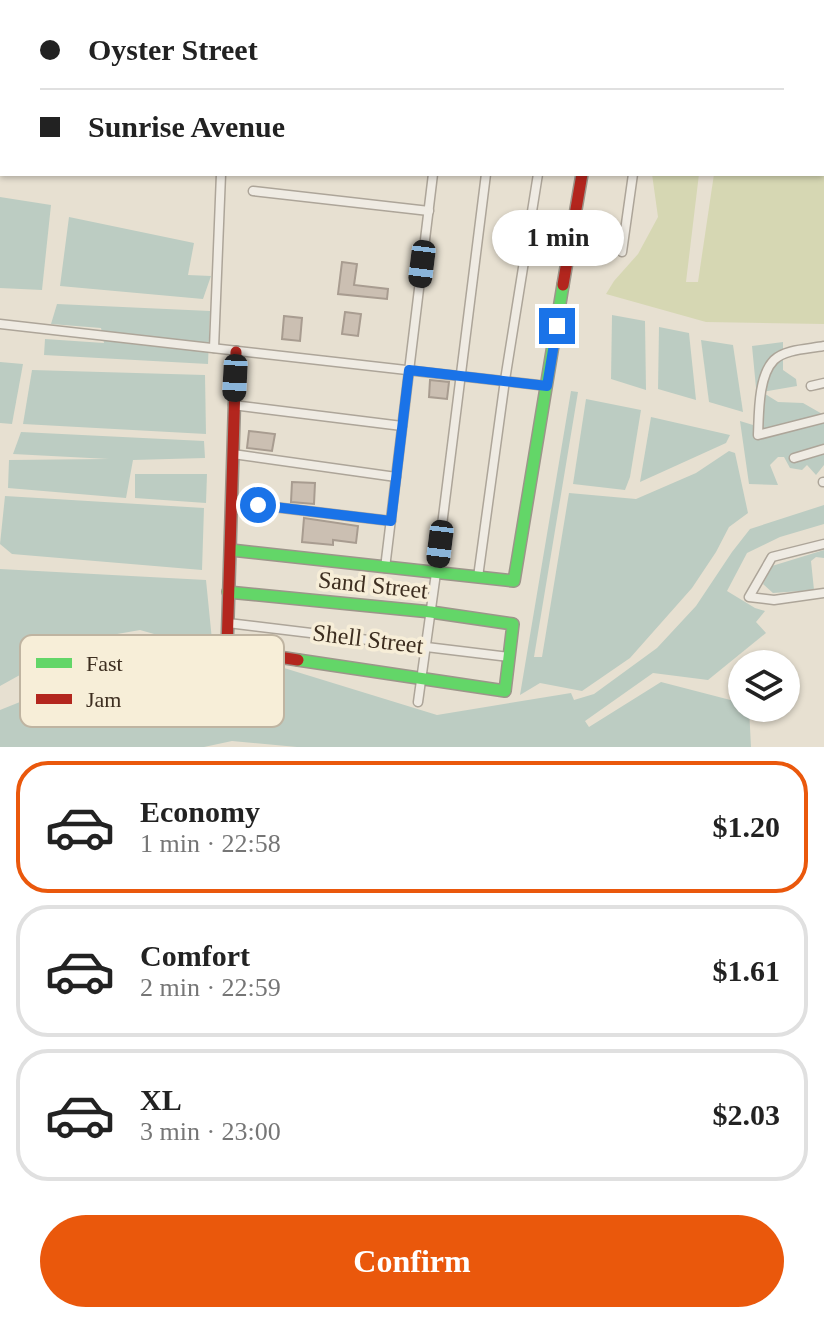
<!DOCTYPE html>
<meta charset="utf-8">
<style>
body{margin:0;font-family:"Times New Roman",serif;background:#f6f6f6;color:#222;height:100vh;display:flex;flex-direction:column;font-size:30px;white-space:nowrap}
*{box-sizing:border-box;margin:0}
p{font-size:26px;color:#767676}
.icon{flex:none;width:44px;height:44px;fill:none;stroke:currentColor;stroke-width:2;stroke-linecap:round;stroke-linejoin:round}
.map{position:relative;height:747px;overflow:hidden}
.panel{display:flex;flex-direction:column;background:#fff;flex:1}
.panel>*{flex:none}
.guide{position:absolute;left:0px;top:0px;width:824px;height:176px;box-shadow:0 2px 6px #0004;display:grid;align-content:center;height:176px;padding:0 40px;background:#fff}
.controls{position:absolute;left:728px;top:650px;display:grid;gap:16px}
.controls a{display:grid;place-items:center;width:72px;height:72px;border-radius:50%;background:#fff;box-shadow:0 2px 6px #0004;font-size:40px}
.end{position:absolute;width:36px;height:36px;margin:-18px;border:10px solid #1a73e8;background:#fff;box-shadow:0 0 0 4px #fff}
.from{border-radius:50%}
.bubble{position:absolute;height:56px;border-radius:28px;background:#fff;box-shadow:0 2px 6px #0004;font-size:26px;font-weight:800;line-height:56px;text-align:center}
.car{position:absolute;width:24px;height:48px;margin:-24px -12px;border-radius:10px;box-shadow:0 0 6px 2px #0007;background:linear-gradient(#222 24%,#8ab4d8 0 40%,#222 0 76%,#8ab4d8 0 86%,#222 0)}
.guide b{display:flex;align-items:center;gap:28px;height:76px;font-size:30px}
.guide b+b{border-top:2px solid #e0e0e0}
.guide i{width:20px;height:20px;background:#222}
ul{padding:14px 0 0;list-style:none}
li{display:flex;align-items:center;gap:24px;height:132px;margin:0 16px 12px;padding:0 24px;border:4px solid #e0e0e0;border-radius:32px}
li div{flex:1}
li b{display:block;font-size:30px}
li em{font-style:normal;font-weight:800}
li.current{border-color:#ea580c}
li>.icon{width:72px;height:72px;stroke-width:1.5}
.cta{display:flex;gap:16px;margin-top:auto;padding:16px 40px}
.cta a{flex:1;height:92px;border-radius:48px;background:#ea580c;color:#fff;font-size:32px;font-weight:800;line-height:92px;text-align:center}
.map>svg:first-child{display:block}
.green{fill:#d6d7b3}
.water{fill:#bcccc2}
.building{fill:#cbbfb2;stroke:#a89c90;stroke-width:2}
.lines{fill:none;stroke-linecap:round;stroke-linejoin:round}
.street-casing{stroke:#ada599;stroke-width:11}
.fast-casing{stroke:#9c958a;stroke-width:14}
.jam-casing{stroke:#9c958a;stroke-width:14}
.street{stroke:#efebe3;stroke-width:8}
.fast{stroke:#63d668;stroke-width:11}
.jam{stroke:#b3261e;stroke-width:11}
.route{stroke:#1a73e8;stroke-width:10}
.labels{text-anchor:middle;stroke-width:7;stroke-linejoin:round;paint-order:stroke}
.street-label{font-size:24px;fill:#3d2e20;stroke:#f7eed8}
.key{fill:#f7eed8;stroke:#bfb4a1;stroke-width:2}
.key-label{font-size:22px;fill:#3d2e20}
</style>
<div class="map">
<svg width="824" height="747" viewBox="0 0 824 747">
<rect width="100%" height="100%" fill="#e7e0d1"/>
<path class="green" d="M822 157 824 158V324L706 322 606 294 614 281 638 254 658 217 652 174H699L686 282H698L714 174H822Z"/>
<g class="water">
<path d="M0 197 51 205 42 290 0 288Z"/>
<path d="M69 217 194 243 188 275 211 276 203 299 60 286Z"/>
<path d="M57 304 210 311 208 364 44 355 45 339 104 343 101 328 51 324Z"/>
<path d="M612 315 645 321 646 390 611 379Z"/>
<path d="M659 327 689 333 696 400 658 389Z"/>
<path d="M701 340 733 345 743 412 709 402Z"/>
<path d="M783 342V370L796 379 797 386 762 392 778 402 803 403 824 415V465L816 475 807 465 802 470 790 468 784 457H778L770 465 778 485 749 484 740 421 753 425 759 419 752 346Z"/>
<path d="M0 362 23 364 12 424 0 423Z"/>
<path d="M32 370 205 375 206 434 23 424Z"/>
<path d="M571 391 578 392 534 657H542L569 493 636 499 696 473 729 451 735 453 748 513 729 527 716 552 692 588 630 658 582 691 540 683 520 695Z"/>
<path d="M586 399 641 410 630 477 625 490 573 484Z"/>
<path d="M651 417 730 435 726 443 640 482Z"/>
<path d="M21 432 204 441 205 458 133 460 126 498 8 488 9 460 109 459 13 454Z"/>
<path d="M135 474H207L206 503 135 498Z"/>
<path d="M5 496 204 508 202 570 12 554 0 544Z"/>
<path d="M824 505V524L780 537 747 553 727 591 755 608 765 611 756 622 766 633 708 680 653 673 585 721 589 727 661 682 742 703V708H749L751 747H297L232 741 204 747H0V710L162 645 207 649 140 630 83 640 0 686V569L206 580 213 650 232 652 437 715 571 693 574 700 594 694 657 648 696 606 732 552 750 529Z"/>
<path d="M824 550V558L816 557 811 561 814 590 773 593 763 584 772 566Z"/>
</g>
<g class="building">
<path d="M342 262 357 264 354 285 388 289 387 299 338 294Z"/>
<path d="M345 312 361 314 358 336 342 334Z"/>
<path d="M284 316 302 318 300 341 282 339Z"/>
<path d="M430 380 449 382 447 399 429 397Z"/>
<path d="M249 431 275 434 272 451 247 448Z"/>
<path d="M292 482 315 483 314 504 291 502Z"/>
<path d="M304 518 358 526 356 543 333 540V545L302 542Z"/>
</g>
<g class="lines">
<defs>
<g id="street">
<path d="M387 0 404 2"/>
<path d="M816 0 818 2"/>
<path d="M246 2V0"/>
<path d="M455 2V0"/>
<path d="M507 2 508 0"/>
<path d="M568 2V0"/>
<path d="M609 2V0"/>
<path d="M660 2 661 0"/>
<path d="M741 2V0"/>
<path d="M822 92 824 93"/>
<path d="M822 122 824 123"/>
<path d="M253 191 429 211"/>
<path d="M622 252 633 174"/>
<path d="M0 324 547 386"/>
<path d="M824 346C809 349 785 349 774 360 758 376 759 414 758 435L824 418"/>
<path d="M214 348 221 174"/>
<path d="M811 386 824 383"/>
<path d="M233 405 402 426"/>
<path d="M233 454 396 477"/>
<path d="M794 458 824 449"/>
<path d="M823 482H824"/>
<path d="M232 502 391 521"/>
<path d="M824 544 772 557 749 597 774 600 824 593"/>
<path d="M385 568 433 174"/>
<path d="M478 577 505 380 538 174"/>
<path d="M228 623 509 657"/>
<path d="M418 702 436 573 486 174"/>
</g>
<g id="fast">
<path d="M231 550 514 581 563 285"/>
<path d="M228 592 431 612 513 624 505 691 298 660"/>
</g>
<g id="jam">
<path d="M563 285 582 174"/>
<path d="M236 352 227 649 298 660"/>
</g>
</defs>
<use href="#street" class="street-casing"/>
<use href="#fast" class="fast-casing"/>
<use href="#jam" class="jam-casing"/>
<use href="#street" class="street"/>
<use href="#fast" class="fast"/>
<use href="#jam" class="jam"/>
</g>
<g class="lines">
<path class="route" d="M258 505 391 521 409 370 547 386 557 326"/>
</g>
<g class="labels">
<g class="street-label">
<text transform="translate(373 585) rotate(6)" y="8">Sand Street</text>
<text transform="translate(368 639) rotate(7)" y="8">Shell Street</text>
</g>
</g>
<rect x="20" y="635" width="264" height="92" rx="12" class="key"/>
<rect x="36" y="658" width="36" height="10" fill="#63d668"/>
<rect x="36" y="694" width="36" height="10" fill="#b3261e"/>
<g class="key-label">
<text x="86" y="671">Fast</text>
<text x="86" y="707">Jam</text>
</g>
</svg>
<div class="controls">
<a><svg class="icon" aria-label="layers" viewBox="0 0 24 24"><path d="M12 4l9 5-9 5-9-5zM3 14l9 5 9-5"/></svg></a>
</div>
<i class="end from" style="left:258px;top:505px"></i>
<i class="end" style="left:557px;top:326px"></i>
<div class="bubble" style="left:492px;top:210px;width:132px">1 min</div>
<i class="car" style="left:422px;top:264px;rotate:187deg"></i>
<i class="car" style="left:235px;top:378px;rotate:183deg"></i>
<i class="car" style="left:440px;top:544px;rotate:187deg"></i>
<div class="guide">
<b><i class="from"></i>Oyster Street</b>
<b><i></i>Sunrise Avenue</b>
</div>
</div>
<section class="panel">
<ul>
<li class="current"><svg class="icon" aria-label="car" viewBox="0 0 24 24"><path d="M5 17H2v-5l4-1 3-4h7l3 4 3 1v5h-3M9 17h6M6 11h13"/><circle cx="7" cy="17" r="2"/><circle cx="17" cy="17" r="2"/></svg><div><b>Economy</b><p>1 min · 22:58</p></div><em>$1.20</em></li>
<li><svg class="icon" aria-label="car" viewBox="0 0 24 24"><path d="M5 17H2v-5l4-1 3-4h7l3 4 3 1v5h-3M9 17h6M6 11h13"/><circle cx="7" cy="17" r="2"/><circle cx="17" cy="17" r="2"/></svg><div><b>Comfort</b><p>2 min · 22:59</p></div><em>$1.61</em></li>
<li><svg class="icon" aria-label="car" viewBox="0 0 24 24"><path d="M5 17H2v-5l4-1 3-4h7l3 4 3 1v5h-3M9 17h6M6 11h13"/><circle cx="7" cy="17" r="2"/><circle cx="17" cy="17" r="2"/></svg><div><b>XL</b><p>3 min · 23:00</p></div><em>$2.03</em></li>
</ul>
<div class="cta"><a>Confirm</a></div>
</section>
